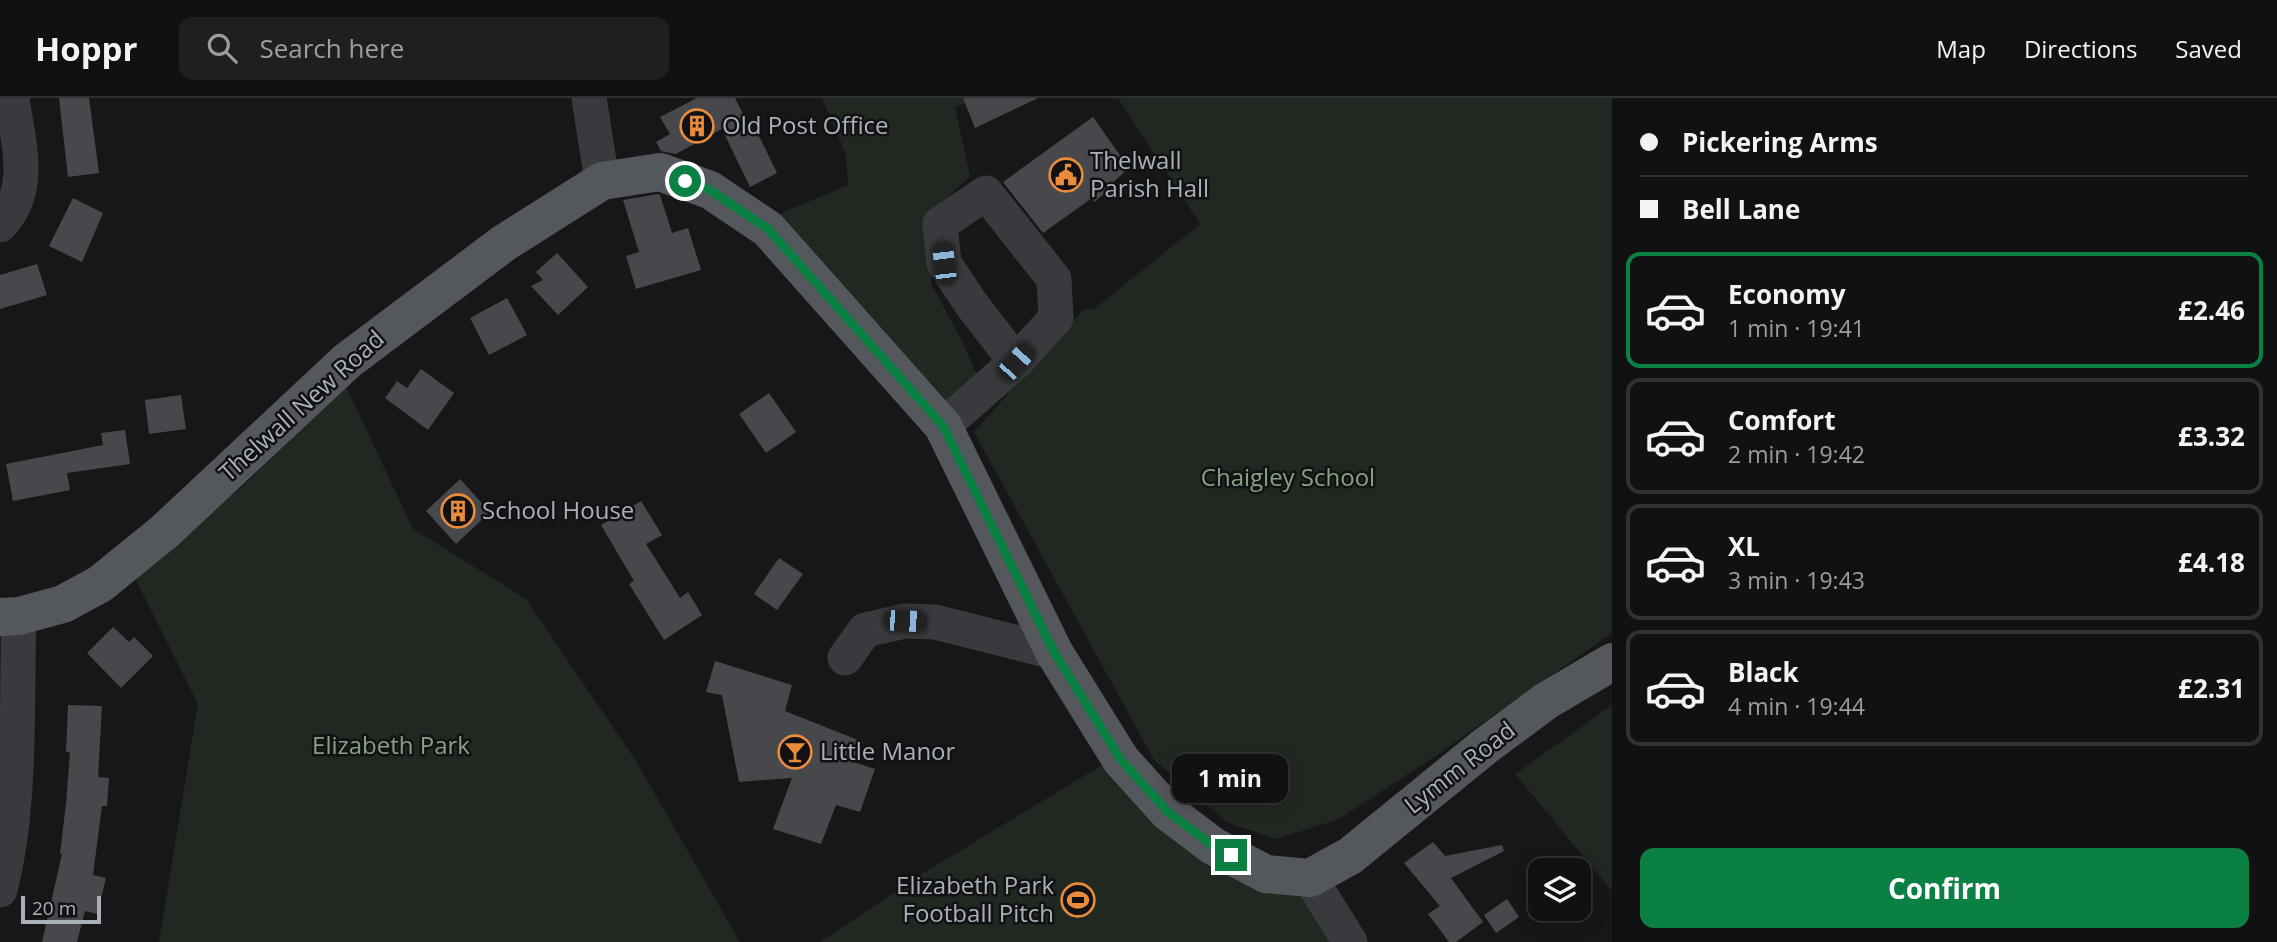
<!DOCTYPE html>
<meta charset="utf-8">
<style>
body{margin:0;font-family:"Open Sans",sans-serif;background:#1e1f21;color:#f1f3f6;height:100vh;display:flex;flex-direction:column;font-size:26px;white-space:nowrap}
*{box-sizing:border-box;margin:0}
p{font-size:23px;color:#9c9da0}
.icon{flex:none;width:38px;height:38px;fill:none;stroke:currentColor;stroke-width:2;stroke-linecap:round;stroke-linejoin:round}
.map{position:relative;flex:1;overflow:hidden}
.drawer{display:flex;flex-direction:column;background:#111113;width:665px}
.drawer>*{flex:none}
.guide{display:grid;align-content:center;height:154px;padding:0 28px;background:#111113}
.fabs{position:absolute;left:1528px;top:760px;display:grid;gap:14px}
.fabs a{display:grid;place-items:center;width:63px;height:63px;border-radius:14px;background:#111113;box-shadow:0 4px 18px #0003,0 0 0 2px #303133;font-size:35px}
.scale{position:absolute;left:21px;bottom:18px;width:80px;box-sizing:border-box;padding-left:7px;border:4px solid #a9b1b8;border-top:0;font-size:19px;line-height:24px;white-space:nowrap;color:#a9b1b8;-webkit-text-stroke:5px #121214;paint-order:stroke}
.end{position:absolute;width:32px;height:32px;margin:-16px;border:9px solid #0b8043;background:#fff;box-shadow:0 0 0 4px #fff}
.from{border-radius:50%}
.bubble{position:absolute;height:49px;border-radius:14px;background:#111113;box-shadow:0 4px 18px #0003,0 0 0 2px #303133;font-size:23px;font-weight:700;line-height:49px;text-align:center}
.car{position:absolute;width:21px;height:42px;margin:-21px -10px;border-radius:9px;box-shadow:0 0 5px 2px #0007;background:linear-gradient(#222 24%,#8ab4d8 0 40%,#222 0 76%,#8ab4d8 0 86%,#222 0)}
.guide b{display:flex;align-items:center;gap:24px;height:66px;font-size:26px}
.guide b+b{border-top:2px solid #303133}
.guide i{width:18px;height:18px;background:#f1f3f6}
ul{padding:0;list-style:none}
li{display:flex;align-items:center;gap:21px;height:116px;margin:0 14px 10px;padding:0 14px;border:4px solid #303133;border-radius:14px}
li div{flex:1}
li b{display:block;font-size:26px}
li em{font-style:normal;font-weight:700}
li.active{border-color:#0b8043}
li>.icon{width:63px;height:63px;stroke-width:1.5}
.primary-button{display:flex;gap:14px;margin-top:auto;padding:14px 28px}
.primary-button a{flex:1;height:80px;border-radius:14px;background:#0b8043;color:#fff;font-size:28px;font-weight:700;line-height:80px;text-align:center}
header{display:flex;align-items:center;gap:42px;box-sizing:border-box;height:98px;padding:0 35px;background:#111113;border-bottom:2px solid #303133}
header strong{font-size:33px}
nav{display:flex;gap:38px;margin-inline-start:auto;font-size:24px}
.search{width:490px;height:63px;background:#1e1f21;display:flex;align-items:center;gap:18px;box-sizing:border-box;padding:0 24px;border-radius:14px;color:#9c9da0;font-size:26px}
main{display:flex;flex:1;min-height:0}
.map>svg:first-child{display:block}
.green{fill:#212821}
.building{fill:#46484b}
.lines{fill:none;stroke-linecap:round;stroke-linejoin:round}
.minor{stroke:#383a3d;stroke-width:35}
.major{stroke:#54575c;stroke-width:38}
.route{stroke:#0b8043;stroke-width:9}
.labels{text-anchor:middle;stroke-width:5;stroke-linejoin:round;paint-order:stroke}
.poi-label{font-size:24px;fill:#a9b1b8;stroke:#121214;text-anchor:start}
.street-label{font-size:24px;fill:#a9b1b8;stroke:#121214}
.park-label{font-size:24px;fill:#86a281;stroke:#121214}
</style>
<header>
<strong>Hoppr</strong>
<div class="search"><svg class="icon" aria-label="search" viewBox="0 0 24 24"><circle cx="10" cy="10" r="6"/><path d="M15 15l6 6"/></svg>Search here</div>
<nav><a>Map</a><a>Directions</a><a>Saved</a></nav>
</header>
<main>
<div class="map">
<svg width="1612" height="844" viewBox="0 0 1612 844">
<rect width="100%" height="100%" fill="#171719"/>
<g class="green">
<path d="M822 0H979L955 9 970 78 938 108 931 185 963 245 976 276 953 312 777 117 848 87 846 57Z"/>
<path d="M1118 0H1612V535L1428 663 1339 721 1277 741 1228 725 1154 662 974 334 1083 212 1094 211 1200 126Z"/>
<path d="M346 288 413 431 526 501 636 663 740 844H159L198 606 133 476 242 389Z"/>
<path d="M1612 607V793L1515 676Z"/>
<path d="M1107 664 1164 729 1325 786 1358 844H820L925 774Z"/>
</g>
<g class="building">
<path d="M59 0H89L99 75 68 79Z"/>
<path d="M697 0H735L752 34 756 32 777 75 750 89 722 31 676 56 661 53 656 44 670 36 660 19Z"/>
<path d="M963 0H1038L975 30Z"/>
<path d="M1093 19 1129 70 1112 85 1115 87 1094 104 1092 100 1043 135 1003 84Z"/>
<path d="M658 96 660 97 672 135 688 130 701 172 636 191 626 158 639 154 623 102Z"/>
<path d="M73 100 103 115 82 164 49 148Z"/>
<path d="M557 155 588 189 558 217 531 188 543 182 536 174Z"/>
<path d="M37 166 47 197 0 211V177Z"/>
<path d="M507 200 527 237 489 257 470 220Z"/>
<path d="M421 271 454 295 428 332 385 300 397 283 407 290Z"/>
<path d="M769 295 796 334 766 355 739 316Z"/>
<path d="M181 297 186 331 149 336 145 302Z"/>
<path d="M125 332 130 366 67 375 70 392 13 403 6 366 103 347 101 335Z"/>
<path d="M460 381 490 414 456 446 426 413Z"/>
<path d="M641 403 662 437 646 446 680 500 688 494 702 517 664 542 629 486 634 483 601 427Z"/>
<path d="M779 460 803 476 777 512 754 496Z"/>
<path d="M113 529 129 544 134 539 153 558 121 590 87 555Z"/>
<path d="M715 563 792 587 785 613 863 644 853 664 875 671 860 714 836 707 821 746 773 731 792 680 739 684 722 597 706 594Z"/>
<path d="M68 607 102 608 98 679 109 680 107 708H102L93 777 106 780 97 816 85 813 77 844H42L62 756H60L66 705 70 654H66Z"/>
<path d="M1433 744 1445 758 1502 747 1504 753 1451 780 1483 824 1456 844H1449L1428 816 1440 808 1404 765Z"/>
<path d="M1507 801 1519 819 1496 835 1484 817Z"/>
</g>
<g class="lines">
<g class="minor">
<path d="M589 0 602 83"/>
<path d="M0 127C34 91 18 44 12 0"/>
<path d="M943 328 1016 264 1056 220 1054 181 986 95 940 126 944 165 972 207 1016 264"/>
<path d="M845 560 865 532 905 523 935 524 1054 554"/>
<path d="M1310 780 1350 844"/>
<path d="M0 792C22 705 16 608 19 518"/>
</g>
<path class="major" d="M0 519 19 518 63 506 100 486 164 434 347 263 504 145 602 83 660 74 710 92 768 131 943 328 1054 554 1121 662 1168 714 1213 748 1266 776 1310 780 1350 758 1484 649 1546 603 1612 564"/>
</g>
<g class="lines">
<path class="route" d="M685 83 710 92 768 131 943 328 1054 554 1121 662 1168 714 1213 748 1231 757"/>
</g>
<defs>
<symbol id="building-ring" viewBox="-11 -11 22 22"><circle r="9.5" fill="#121214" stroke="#eb8c3c" stroke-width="1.5"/><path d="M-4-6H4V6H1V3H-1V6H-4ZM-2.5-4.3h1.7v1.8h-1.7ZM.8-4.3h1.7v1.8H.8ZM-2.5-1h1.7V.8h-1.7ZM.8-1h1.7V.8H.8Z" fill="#eb8c3c"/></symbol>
<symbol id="civic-ring" viewBox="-11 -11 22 22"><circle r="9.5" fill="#121214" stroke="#eb8c3c" stroke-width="1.5"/><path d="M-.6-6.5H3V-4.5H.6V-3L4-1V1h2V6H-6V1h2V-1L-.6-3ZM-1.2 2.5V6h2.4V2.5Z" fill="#eb8c3c"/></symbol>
<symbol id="bar-ring" viewBox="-11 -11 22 22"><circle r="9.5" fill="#121214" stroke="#eb8c3c" stroke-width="1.5"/><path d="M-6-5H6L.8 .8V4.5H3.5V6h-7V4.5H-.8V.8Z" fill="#eb8c3c"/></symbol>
<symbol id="stadium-ring" viewBox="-11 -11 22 22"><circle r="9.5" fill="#121214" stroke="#eb8c3c" stroke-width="1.5"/><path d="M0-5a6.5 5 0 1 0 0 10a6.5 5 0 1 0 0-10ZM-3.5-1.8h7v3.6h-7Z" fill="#eb8c3c"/></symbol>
</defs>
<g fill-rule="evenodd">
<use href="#building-ring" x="678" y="9" width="38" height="38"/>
<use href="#civic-ring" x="1047" y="58" width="38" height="38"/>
<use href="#building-ring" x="439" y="394" width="38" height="38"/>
<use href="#bar-ring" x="776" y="635" width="38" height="38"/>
<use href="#stadium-ring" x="1059" y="783" width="38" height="38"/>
</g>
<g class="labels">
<g class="poi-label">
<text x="722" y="36">Old Post Office</text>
<text x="1090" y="71">Thelwall<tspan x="1090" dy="28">Parish Hall</tspan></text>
<text x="482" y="421">School House</text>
<text x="820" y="662">Little Manor</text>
<text x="1054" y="796" text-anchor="end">Elizabeth Park<tspan x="1054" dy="28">Football Pitch</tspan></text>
</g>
<g class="street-label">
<text transform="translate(302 308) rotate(-42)" y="8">Thelwall New Road</text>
<text transform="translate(1460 670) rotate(-38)" y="8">Lymm Road</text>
</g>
<g class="park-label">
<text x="1288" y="388">Chaigley School</text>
<text x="391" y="656">Elizabeth Park</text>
</g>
</g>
</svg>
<div class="fabs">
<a><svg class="icon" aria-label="layers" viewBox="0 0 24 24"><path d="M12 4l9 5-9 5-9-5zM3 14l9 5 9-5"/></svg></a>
</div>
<div class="scale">20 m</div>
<i class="end from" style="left:685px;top:83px"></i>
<i class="end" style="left:1231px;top:757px"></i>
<div class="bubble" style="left:1172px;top:656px;width:116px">1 min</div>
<i class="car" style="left:944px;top:165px;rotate:353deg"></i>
<i class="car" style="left:1016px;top:264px;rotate:42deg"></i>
<i class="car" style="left:905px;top:523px;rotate:92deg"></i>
</div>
<section class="drawer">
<div class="guide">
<b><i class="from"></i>Pickering Arms</b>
<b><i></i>Bell Lane</b>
</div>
<ul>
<li class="active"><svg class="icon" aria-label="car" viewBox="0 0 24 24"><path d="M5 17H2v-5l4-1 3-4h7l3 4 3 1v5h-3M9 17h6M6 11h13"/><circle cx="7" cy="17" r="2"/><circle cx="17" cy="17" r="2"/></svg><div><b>Economy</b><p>1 min · 19:41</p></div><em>£2.46</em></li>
<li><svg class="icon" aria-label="car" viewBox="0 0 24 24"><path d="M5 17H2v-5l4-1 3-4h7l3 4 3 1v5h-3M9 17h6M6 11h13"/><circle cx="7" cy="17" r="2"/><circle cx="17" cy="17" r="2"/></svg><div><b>Comfort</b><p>2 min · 19:42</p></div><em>£3.32</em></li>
<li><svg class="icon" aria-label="car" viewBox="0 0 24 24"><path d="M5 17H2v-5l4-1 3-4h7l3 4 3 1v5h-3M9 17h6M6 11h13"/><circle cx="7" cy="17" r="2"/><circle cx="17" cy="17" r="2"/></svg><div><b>XL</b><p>3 min · 19:43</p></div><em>£4.18</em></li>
<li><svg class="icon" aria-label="car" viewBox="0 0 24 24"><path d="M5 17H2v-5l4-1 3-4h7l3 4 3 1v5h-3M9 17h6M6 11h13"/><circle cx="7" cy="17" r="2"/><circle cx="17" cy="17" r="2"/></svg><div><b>Black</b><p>4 min · 19:44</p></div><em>£2.31</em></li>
</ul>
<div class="primary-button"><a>Confirm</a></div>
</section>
</main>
